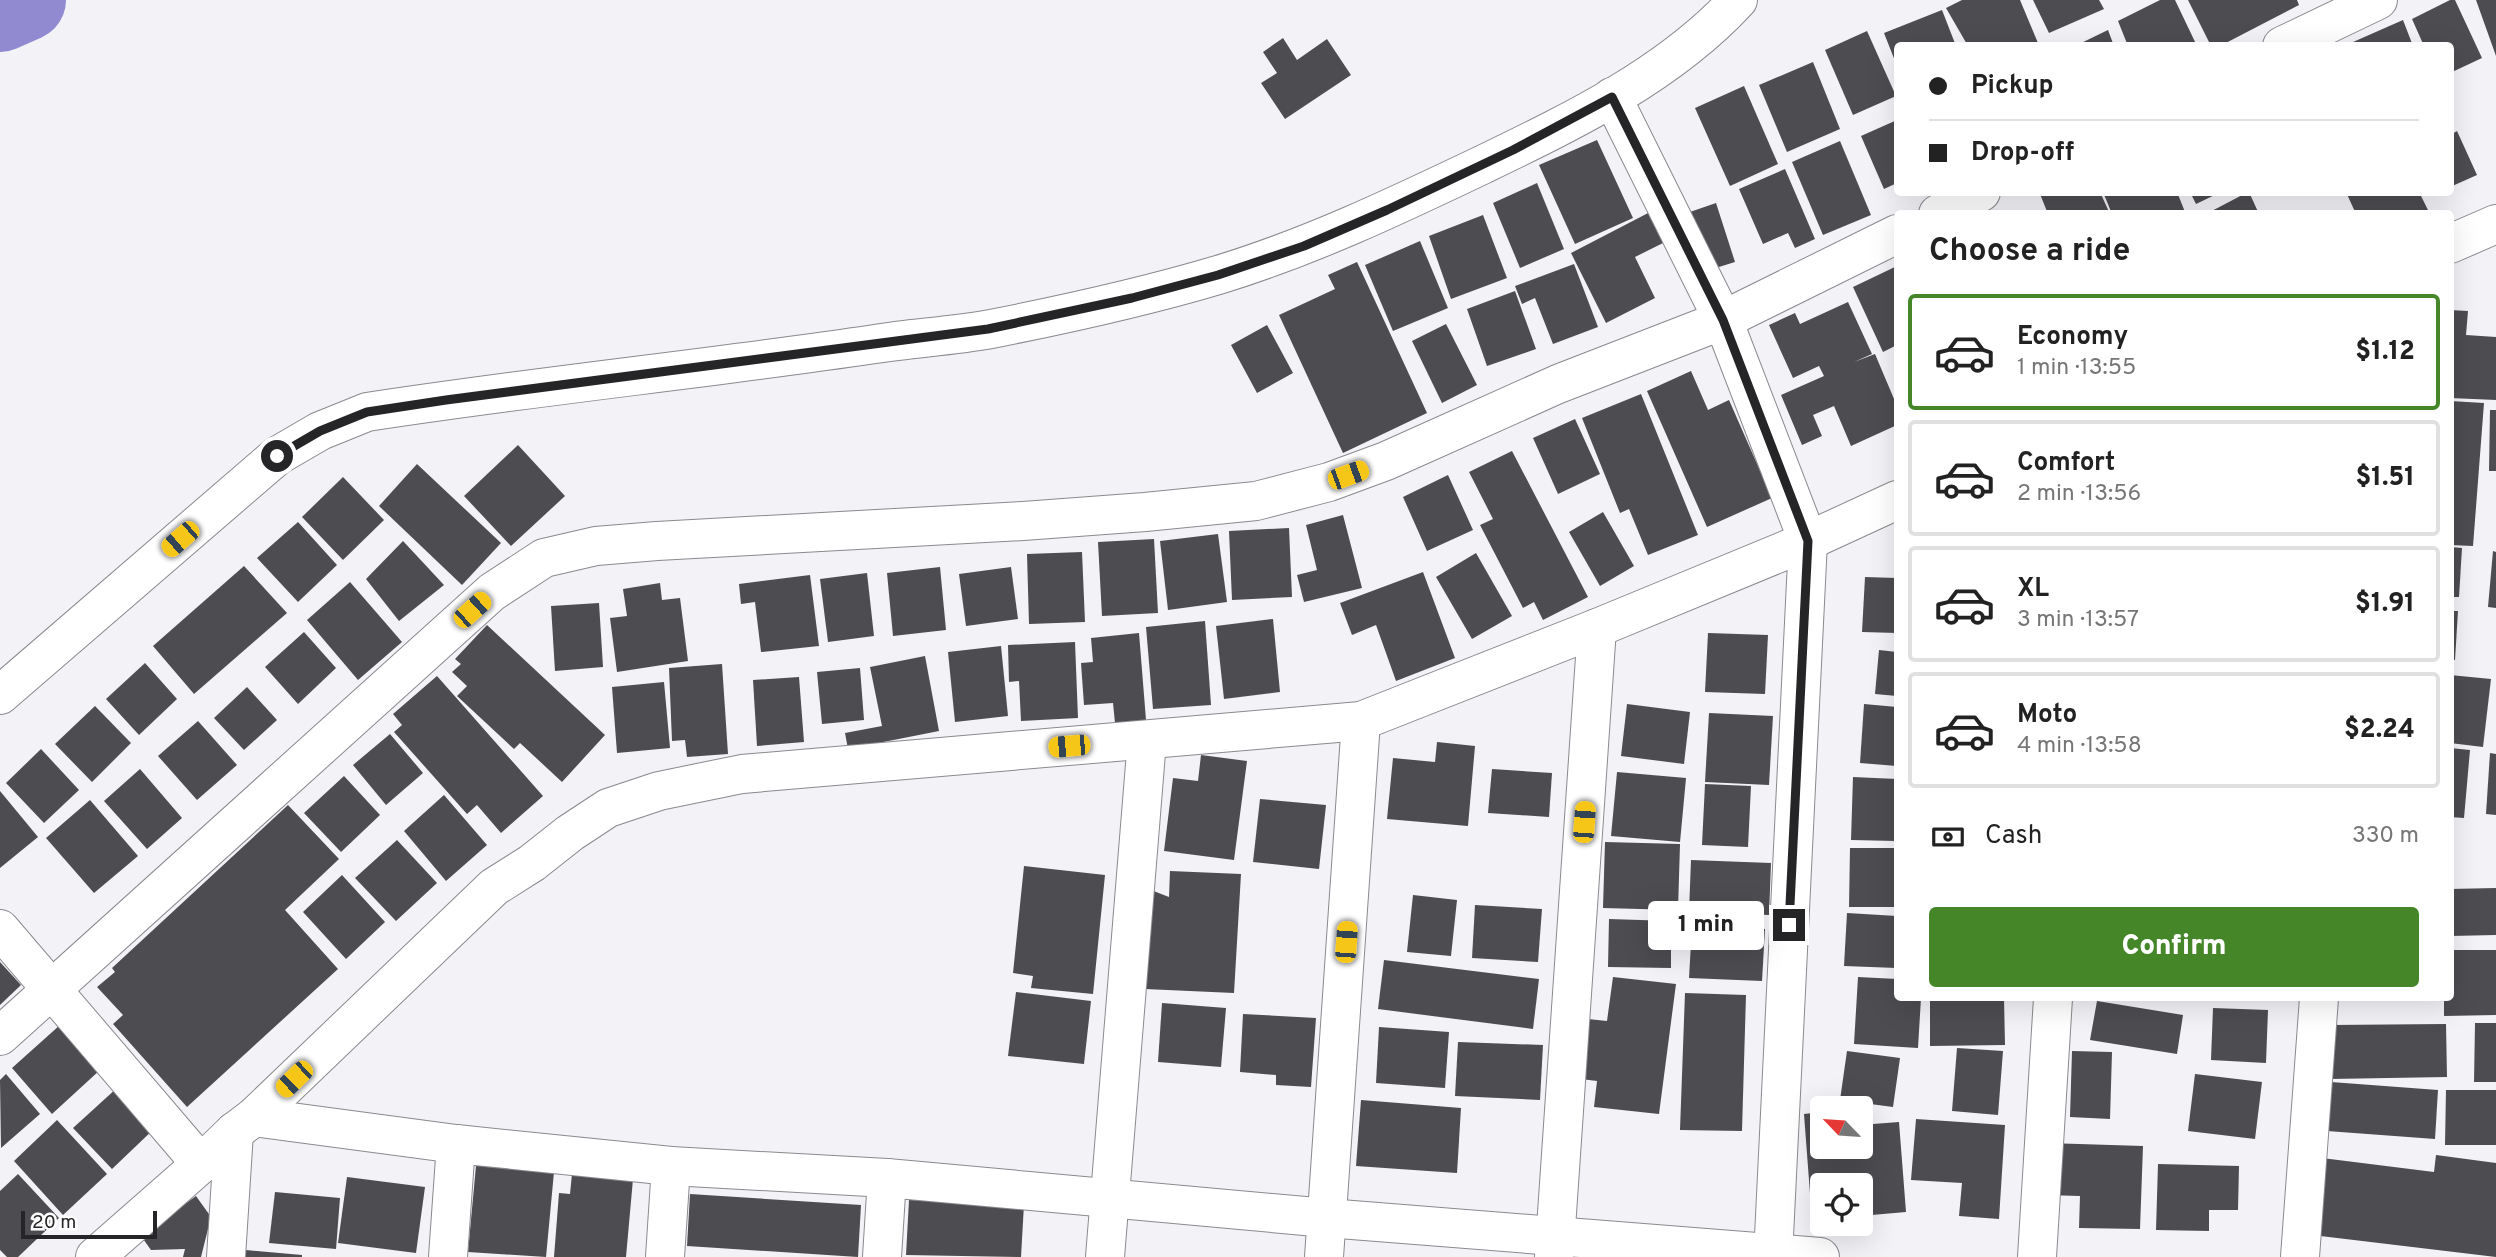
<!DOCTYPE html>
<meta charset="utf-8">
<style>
body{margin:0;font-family:Overpass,sans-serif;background:#f2f2f2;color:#222;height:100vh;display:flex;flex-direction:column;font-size:26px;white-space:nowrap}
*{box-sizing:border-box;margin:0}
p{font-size:23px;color:#767676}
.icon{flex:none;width:38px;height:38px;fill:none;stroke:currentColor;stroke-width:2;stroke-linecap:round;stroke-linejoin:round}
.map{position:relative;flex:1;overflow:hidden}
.details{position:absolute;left:1894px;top:210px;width:560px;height:791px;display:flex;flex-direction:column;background:#fff;border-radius:7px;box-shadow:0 7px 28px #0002}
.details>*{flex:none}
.top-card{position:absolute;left:1894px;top:42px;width:560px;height:154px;border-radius:7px;box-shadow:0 7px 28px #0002;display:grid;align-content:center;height:154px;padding:0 35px;background:#fff}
.needle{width:46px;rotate:295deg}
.buttons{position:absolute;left:1810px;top:1096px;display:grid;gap:14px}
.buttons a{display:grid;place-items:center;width:63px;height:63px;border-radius:7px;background:#fff;box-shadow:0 7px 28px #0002;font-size:35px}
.scale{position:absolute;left:21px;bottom:18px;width:136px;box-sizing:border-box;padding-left:7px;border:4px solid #252527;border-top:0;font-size:19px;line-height:24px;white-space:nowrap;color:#252527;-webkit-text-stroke:5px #fff;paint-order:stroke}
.end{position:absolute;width:32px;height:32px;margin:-16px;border:9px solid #252527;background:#fff;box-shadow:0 0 0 4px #fff}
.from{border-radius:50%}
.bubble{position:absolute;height:49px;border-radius:7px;background:#fff;box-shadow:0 7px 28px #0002;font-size:23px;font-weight:800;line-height:49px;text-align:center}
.car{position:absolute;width:21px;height:42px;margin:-21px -10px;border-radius:9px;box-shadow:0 0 5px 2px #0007;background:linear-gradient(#f5c518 24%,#345 0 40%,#f5c518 0 76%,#345 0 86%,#f5c518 0)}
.top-card b{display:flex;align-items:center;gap:24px;height:66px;font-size:26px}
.top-card b+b{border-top:2px solid #e0e0e0}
.top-card i{width:18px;height:18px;background:#222}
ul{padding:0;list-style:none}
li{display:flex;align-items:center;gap:21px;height:116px;margin:0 14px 10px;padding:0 21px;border:4px solid #e0e0e0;border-radius:7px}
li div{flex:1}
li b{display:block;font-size:26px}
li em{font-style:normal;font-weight:800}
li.selected{border-color:#448628}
li>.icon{width:63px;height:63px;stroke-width:1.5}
h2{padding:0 35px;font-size:32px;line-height:84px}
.pay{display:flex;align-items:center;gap:18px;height:77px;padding:0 35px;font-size:26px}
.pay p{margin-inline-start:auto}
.action{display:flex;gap:14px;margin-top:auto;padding:14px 35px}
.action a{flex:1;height:80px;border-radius:7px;background:#448628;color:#fff;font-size:28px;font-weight:800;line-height:80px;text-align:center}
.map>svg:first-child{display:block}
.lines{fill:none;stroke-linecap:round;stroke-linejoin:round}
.river{stroke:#918ad1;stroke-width:82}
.building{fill:#4d4d51}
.street-casing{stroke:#8a898e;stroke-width:40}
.secondary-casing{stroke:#8a898e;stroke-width:40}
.street{stroke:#fff;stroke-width:38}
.secondary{stroke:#fff;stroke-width:38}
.route{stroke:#252527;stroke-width:9}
</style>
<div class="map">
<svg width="2496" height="1257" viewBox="0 0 2496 1257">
<rect width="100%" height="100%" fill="#f2f2f7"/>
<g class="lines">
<path class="river" d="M0 11 25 0"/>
</g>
<g class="building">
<path d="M1962 0H2020L2038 43 2033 46H1968L1946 8Z"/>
<path d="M2033 0H2099L2104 9 2049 33Z"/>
<path d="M2160 0H2175L2197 46H2128L2118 21Z"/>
<path d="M2188 0H2297L2299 5 2220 46H2211Z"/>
<path d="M2450 0H2455L2482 58 2450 73V46H2424L2412 19Z"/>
<path d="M2476 0H2496V56Z"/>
<path d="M1942 10 1956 46H1897V66L1884 33Z"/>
<path d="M2403 20 2413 46H2344Z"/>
<path d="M2108 30 2114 46H2075Z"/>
<path d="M1867 31 1896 96 1853 115 1825 50Z"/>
<path d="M1283 38 1297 60 1327 39 1351 75 1285 119 1261 83 1277 73 1263 52Z"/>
<path d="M1813 62 1840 129 1787 152 1759 85Z"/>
<path d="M1744 86 1778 164 1730 186 1695 108Z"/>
<path d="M1897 120V183L1884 189 1861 136Z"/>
<path d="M2457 131 2477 175 2450 187V135Z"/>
<path d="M1597 140 1633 218 1575 244 1539 165Z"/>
<path d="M1840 141 1871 215 1823 235 1792 162Z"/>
<path d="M1785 169 1815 239 1795 248 1788 233 1763 244 1739 189Z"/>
<path d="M1537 183 1564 249 1520 268 1493 203Z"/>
<path d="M2043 192H2100L2110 214H2048L2040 194Z"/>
<path d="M2103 192H2177L2185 212 2112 214Z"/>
<path d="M2190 192H2221L2196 204Z"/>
<path d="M2249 192 2259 214H2206L2248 192Z"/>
<path d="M2346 192H2419L2430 214H2356Z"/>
<path d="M1716 203 1735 262 1706 271 1687 213Z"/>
<path d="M1652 211 1667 241 1635 257 1655 298 1606 323 1571 253Z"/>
<path d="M1483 215 1507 278 1451 299 1429 236Z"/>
<path d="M1420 241 1448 308 1393 331 1365 265Z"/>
<path d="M1357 262 1427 413 1343 453 1279 315 1335 289 1328 275Z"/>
<path d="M1574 264 1598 327 1553 344 1535 298 1522 304 1515 286Z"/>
<path d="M1897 266V345L1883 352 1853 287Z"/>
<path d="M1515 291 1536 349 1487 366 1467 309Z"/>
<path d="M1848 302 1872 354 1854 362 1875 354 1897 406V425L1851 446 1834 406 1813 415 1822 436 1802 445 1781 395 1824 376 1819 366 1793 378 1769 325 1795 313 1800 324Z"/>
<path d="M2450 310 2468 311 2466 335 2496 337V400L2450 398Z"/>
<path d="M1446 324 1477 385 1442 403 1412 341Z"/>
<path d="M1267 325 1293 373 1257 393 1231 345Z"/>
<path d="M1691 371 1708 410 1729 400 1772 498 1707 527 1647 391Z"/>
<path d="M1641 394 1698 535 1648 555 1629 509 1620 513 1582 418Z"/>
<path d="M2450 401 2484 403 2473 546 2450 545Z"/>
<path d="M2490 410H2496V471H2489Z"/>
<path d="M1575 419 1600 474 1558 494 1533 438Z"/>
<path d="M518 445 565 496 511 546 464 496Z"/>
<path d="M1512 451 1588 597 1543 620 1534 602 1523 608 1480 525 1493 519 1469 472Z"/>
<path d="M417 464 501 543 462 585 379 506Z"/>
<path d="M1448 475 1473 530 1427 551 1403 497Z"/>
<path d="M343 477 384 520 343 560 302 517Z"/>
<path d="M1603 512 1634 566 1600 586 1569 532Z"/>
<path d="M1343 515 1362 588 1304 602 1297 575 1317 570 1306 525Z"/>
<path d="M298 522 337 565 298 602 257 558Z"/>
<path d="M1289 528 1292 597 1232 600 1229 531Z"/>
<path d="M1218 534 1227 602 1168 610 1160 541Z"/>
<path d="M1154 539 1158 613 1102 616 1098 542Z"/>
<path d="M403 541 444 585 399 621 366 579Z"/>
<path d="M2450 547 2462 548 2459 597H2450Z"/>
<path d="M2493 551 2496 552V608L2488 607Z"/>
<path d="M1082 552 1085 622 1029 624 1027 554Z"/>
<path d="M1476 553 1512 616 1472 639 1436 577Z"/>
<path d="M244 566 287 613 194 694 153 646Z"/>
<path d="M940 567 946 630 893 636 887 573Z"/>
<path d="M1011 567 1018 619 966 626 959 574Z"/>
<path d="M1423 572 1455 658 1396 681 1376 625 1352 635 1340 603Z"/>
<path d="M867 573 874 636 828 642 820 579Z"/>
<path d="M810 575 819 646 761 652 755 602 741 604 739 584Z"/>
<path d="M1865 577 1897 578V633L1862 632Z"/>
<path d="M350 582 402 642 358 680 307 620Z"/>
<path d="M660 583 662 600 680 598 688 661 617 672 610 618 627 616 623 589Z"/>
<path d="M599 603 603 667 555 671 551 606Z"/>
<path d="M2450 611H2458L2455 660H2450Z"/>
<path d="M1273 619 1280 692 1224 699 1216 626Z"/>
<path d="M1205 621 1211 705 1153 709 1146 627Z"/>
<path d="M487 625 605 735 562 782 520 743 514 749 457 696 467 686 452 672 461 664 455 659Z"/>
<path d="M304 632 336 668 298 704 265 667Z"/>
<path d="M1139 633 1146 720 1115 723 1113 703 1084 705 1081 663 1093 662 1091 638Z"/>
<path d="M1708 633 1768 635 1765 694 1705 692Z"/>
<path d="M1075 642 1078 718 1021 721 1019 681 1009 682 1008 645Z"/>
<path d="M1001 646 1008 716 955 722 948 652Z"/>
<path d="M1879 650 1897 652V696L1875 694Z"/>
<path d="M925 656 939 731 848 749 845 733 882 726 870 667Z"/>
<path d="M145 663 177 699 139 735 106 699Z"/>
<path d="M722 664 728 754 687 757 685 740 672 741 669 668Z"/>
<path d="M860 668 864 720 822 724 817 672Z"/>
<path d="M2450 675 2491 679 2483 747 2450 743Z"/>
<path d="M437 676 543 796 501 833 477 805 467 814 394 732 402 725 393 714Z"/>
<path d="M799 677 804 742 757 746 753 680Z"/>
<path d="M664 682 670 748 617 753 612 687Z"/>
<path d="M247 687 277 720 244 750 214 718Z"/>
<path d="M1627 704 1690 712 1684 764 1621 756Z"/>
<path d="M1864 704 1897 707V766L1860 763Z"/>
<path d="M95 706 131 743 92 782 55 744Z"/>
<path d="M1709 713 1773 716 1769 785 1705 782Z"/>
<path d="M198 721 237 765 197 800 158 756Z"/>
<path d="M390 734 423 773 386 805 353 765Z"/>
<path d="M1437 742 1475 746 1468 826 1387 819 1393 758 1435 762Z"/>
<path d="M2450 748 2470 750 2464 818 2450 817Z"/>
<path d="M41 749 79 790 44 823 6 783Z"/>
<path d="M2490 753 2496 754V815L2486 814Z"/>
<path d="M1201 755 1247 761 1234 860 1164 851 1173 778 1198 781Z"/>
<path d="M140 769 182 818 147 849 104 801Z"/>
<path d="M1492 769 1552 773 1549 817 1488 813Z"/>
<path d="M1617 772 1686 778 1680 842 1611 836Z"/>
<path d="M344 776 380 815 341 852 304 813Z"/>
<path d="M1853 777 1897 779 1896 841 1851 840Z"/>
<path d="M1705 784 1751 786 1748 847 1702 845Z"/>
<path d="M0 791 38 837 0 868Z"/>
<path d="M444 795 487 845 446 881 404 831Z"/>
<path d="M1260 799 1326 805 1319 869 1253 862Z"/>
<path d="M90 800 138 856 94 893 46 838Z"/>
<path d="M288 805 339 859 285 910 338 969 187 1107 113 1024 123 1015 97 987 115 972 112 968Z"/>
<path d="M397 840 437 883 396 921 355 878Z"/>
<path d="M1605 842 1680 844 1678 910 1603 908Z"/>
<path d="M1850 848H1897V907H1849Z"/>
<path d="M1691 860 1771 863 1769 915 1689 912Z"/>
<path d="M1024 866 1105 875 1093 994 1031 988 1033 976 1013 973Z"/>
<path d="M1170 871 1241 874 1234 993 1145 989 1151 890 1169 897Z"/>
<path d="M342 875 385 922 346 959 303 912Z"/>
<path d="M2496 888V935L2450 936V889Z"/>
<path d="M1413 895 1457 900 1451 956 1407 952Z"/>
<path d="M1475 905 1542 909 1538 962 1472 958Z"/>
<path d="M1847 913 1897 916V968L1844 966Z"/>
<path d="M1609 919 1671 921V968L1608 967Z"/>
<path d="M1692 926 1765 929 1762 981 1689 978Z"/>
<path d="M2450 950H2496V1015L2444 1016V998H2450Z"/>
<path d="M1384 960 1539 979 1533 1029 1378 1009Z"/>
<path d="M0 962 21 985 0 1005Z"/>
<path d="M1613 977 1676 984 1659 1114 1594 1107 1597 1081 1581 1079 1588 1019 1607 1021Z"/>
<path d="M1858 977 1897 979V998H1921L1918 1048 1854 1044Z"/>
<path d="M1016 992 1091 1001 1084 1064 1008 1056Z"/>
<path d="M1685 993 1746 995 1742 1131 1680 1130Z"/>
<path d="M1930 998H2004L2005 1045 1930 1046Z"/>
<path d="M2097 1001 2183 1015 2177 1054 2090 1040Z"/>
<path d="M1162 1003 1226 1008 1221 1067 1158 1062Z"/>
<path d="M2213 1008 2268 1010 2266 1063 2211 1060Z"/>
<path d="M1243 1014 1316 1018 1311 1087 1276 1085V1075L1240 1072Z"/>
<path d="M2475 1023H2496V1082H2474Z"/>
<path d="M2446 1024 2447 1077 2330 1079V1025Z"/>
<path d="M60 1025 100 1070 52 1114 12 1068Z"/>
<path d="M1379 1027 1449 1032 1445 1088 1376 1083Z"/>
<path d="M1458 1042 1543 1045 1540 1100 1455 1096Z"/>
<path d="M1957 1048 2003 1051 1998 1115 1952 1111Z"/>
<path d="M1847 1051 1900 1058 1893 1107 1840 1100Z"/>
<path d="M2072 1051 2112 1052 2110 1119 2070 1117Z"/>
<path d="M6 1074 40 1114 1 1148 0 1080Z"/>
<path d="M2195 1074 2262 1082 2255 1139 2188 1131Z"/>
<path d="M2331 1082 2438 1090 2435 1139 2327 1131Z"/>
<path d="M118 1087 156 1127 112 1169 73 1128Z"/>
<path d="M2446 1090H2496V1145H2445Z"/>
<path d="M1361 1100 1461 1108 1457 1173 1356 1166Z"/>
<path d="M1822 1112V1146H1860V1125L1899 1122 1906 1212 1860 1216V1185H1822V1219L1812 1220 1804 1114Z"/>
<path d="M1916 1119 2005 1125 1999 1219 1959 1216 1962 1183 1911 1180Z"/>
<path d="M57 1120 107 1174 63 1215 14 1161Z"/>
<path d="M2047 1143 2143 1146 2140 1229 2079 1228 2080 1196 2045 1195Z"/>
<path d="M477 1155 555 1161 546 1257 468 1252Z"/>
<path d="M2436 1155 2496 1163V1257L2312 1235 2322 1158 2434 1172Z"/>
<path d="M2158 1164 2239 1166 2238 1210H2209V1231L2156 1230Z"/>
<path d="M18 1174 59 1218 18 1257H7L0 1250V1191Z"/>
<path d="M572 1174 633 1179 626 1257H554L559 1193 570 1194Z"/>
<path d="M347 1177 425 1187 416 1253 338 1243Z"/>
<path d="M275 1192 340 1198 336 1249 269 1243Z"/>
<path d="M690 1194 861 1205 858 1257 687 1246Z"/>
<path d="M196 1196 211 1217 201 1257H183L185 1249 151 1250 141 1236Z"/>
<path d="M909 1200 1024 1204 1021 1257 906 1255Z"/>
<path d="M246 1250 302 1255V1257H246Z"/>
</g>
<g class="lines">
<defs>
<g id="street">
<path d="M2282 46 2378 0"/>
<path d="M1612 97 1723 320 1808 541 1773 1257"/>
<path d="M1938 214 1981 192"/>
<path d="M2450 244 2496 224"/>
<path d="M0 695 277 456 320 431 367 412C536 386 706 369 875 344 913 338 952 336 991 329 1067 314 1144 297 1218 275 1310 247 1396 206 1482 165 1573 121 1669 75 1738 0"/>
<path d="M0 929 201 1164"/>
<path d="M0 1036 492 592 544 558 596 546 657 541 1023 521 1145 512 1256 501 1329 482 1386 461 1558 384 1723 320 1897 234"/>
<path d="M254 1117 494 887 532 863 570 833 608 808 659 791 742 774 1361 721 1597 628 1808 541 1897 500"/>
<path d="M226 1257 234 1132"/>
<path d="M448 1257 456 1144"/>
<path d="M665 1257 671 1166"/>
<path d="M882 1257 887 1178"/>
<path d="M1105 1257 1147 740"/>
<path d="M1324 1257 1361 721"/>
<path d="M1554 1257 1597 628"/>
<path d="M2037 1257 2053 998"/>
<path d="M2300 1257 2319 998"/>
</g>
<path id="secondary" d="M95 1257 201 1164 234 1132 254 1117 456 1144 671 1166 887 1178 1327 1218 1820 1257"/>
</defs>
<use href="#street" class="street-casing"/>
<use href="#secondary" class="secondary-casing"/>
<use href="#street" class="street"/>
<use href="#secondary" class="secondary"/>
</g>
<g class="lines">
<path class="route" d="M277 456 320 431 367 412 446 400 988 329 1132 298 1218 275 1304 246 1387 210 1513 150 1612 97 1723 320 1808 541 1789 925"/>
</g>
</svg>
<div class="buttons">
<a><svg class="needle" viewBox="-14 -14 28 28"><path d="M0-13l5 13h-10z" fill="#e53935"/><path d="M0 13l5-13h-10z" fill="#767676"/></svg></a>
<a><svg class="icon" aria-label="locate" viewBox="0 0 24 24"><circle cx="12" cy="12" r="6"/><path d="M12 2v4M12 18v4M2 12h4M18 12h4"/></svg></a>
</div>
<div class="scale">20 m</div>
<i class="end from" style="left:277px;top:456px"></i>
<i class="end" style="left:1789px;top:925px"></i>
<div class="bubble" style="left:1648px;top:901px;width:116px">1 min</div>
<i class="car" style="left:1348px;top:475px;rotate:70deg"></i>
<i class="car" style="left:180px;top:539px;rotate:229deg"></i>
<i class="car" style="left:472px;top:610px;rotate:48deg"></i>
<i class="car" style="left:1069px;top:746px;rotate:265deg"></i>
<i class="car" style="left:1584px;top:822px;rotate:4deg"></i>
<i class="car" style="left:1346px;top:942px;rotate:4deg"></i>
<i class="car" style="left:294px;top:1079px;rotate:226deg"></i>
<div class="top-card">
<b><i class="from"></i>Pickup</b>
<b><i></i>Drop-off</b>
</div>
<section class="details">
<h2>Choose a ride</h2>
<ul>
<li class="selected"><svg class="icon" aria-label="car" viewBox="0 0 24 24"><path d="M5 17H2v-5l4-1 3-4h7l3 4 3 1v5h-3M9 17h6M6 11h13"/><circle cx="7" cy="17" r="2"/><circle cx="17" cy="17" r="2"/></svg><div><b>Economy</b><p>1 min · 13:55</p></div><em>$1.12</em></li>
<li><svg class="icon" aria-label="car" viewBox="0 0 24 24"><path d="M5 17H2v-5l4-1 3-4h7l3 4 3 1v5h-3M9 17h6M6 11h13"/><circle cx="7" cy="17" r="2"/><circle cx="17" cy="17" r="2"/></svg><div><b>Comfort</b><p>2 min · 13:56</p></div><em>$1.51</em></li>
<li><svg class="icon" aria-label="car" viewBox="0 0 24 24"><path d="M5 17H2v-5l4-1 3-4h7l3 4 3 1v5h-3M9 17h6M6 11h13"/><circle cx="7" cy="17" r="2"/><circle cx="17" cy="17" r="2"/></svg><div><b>XL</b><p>3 min · 13:57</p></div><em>$1.91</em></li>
<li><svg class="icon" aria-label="car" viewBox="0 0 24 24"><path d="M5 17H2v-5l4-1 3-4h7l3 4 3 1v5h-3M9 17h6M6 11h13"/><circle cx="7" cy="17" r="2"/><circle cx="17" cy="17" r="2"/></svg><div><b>Moto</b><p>4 min · 13:58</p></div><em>$2.24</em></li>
</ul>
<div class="pay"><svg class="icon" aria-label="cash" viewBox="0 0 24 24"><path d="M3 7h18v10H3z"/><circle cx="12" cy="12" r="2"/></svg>Cash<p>330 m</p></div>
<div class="action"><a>Confirm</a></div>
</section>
</div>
